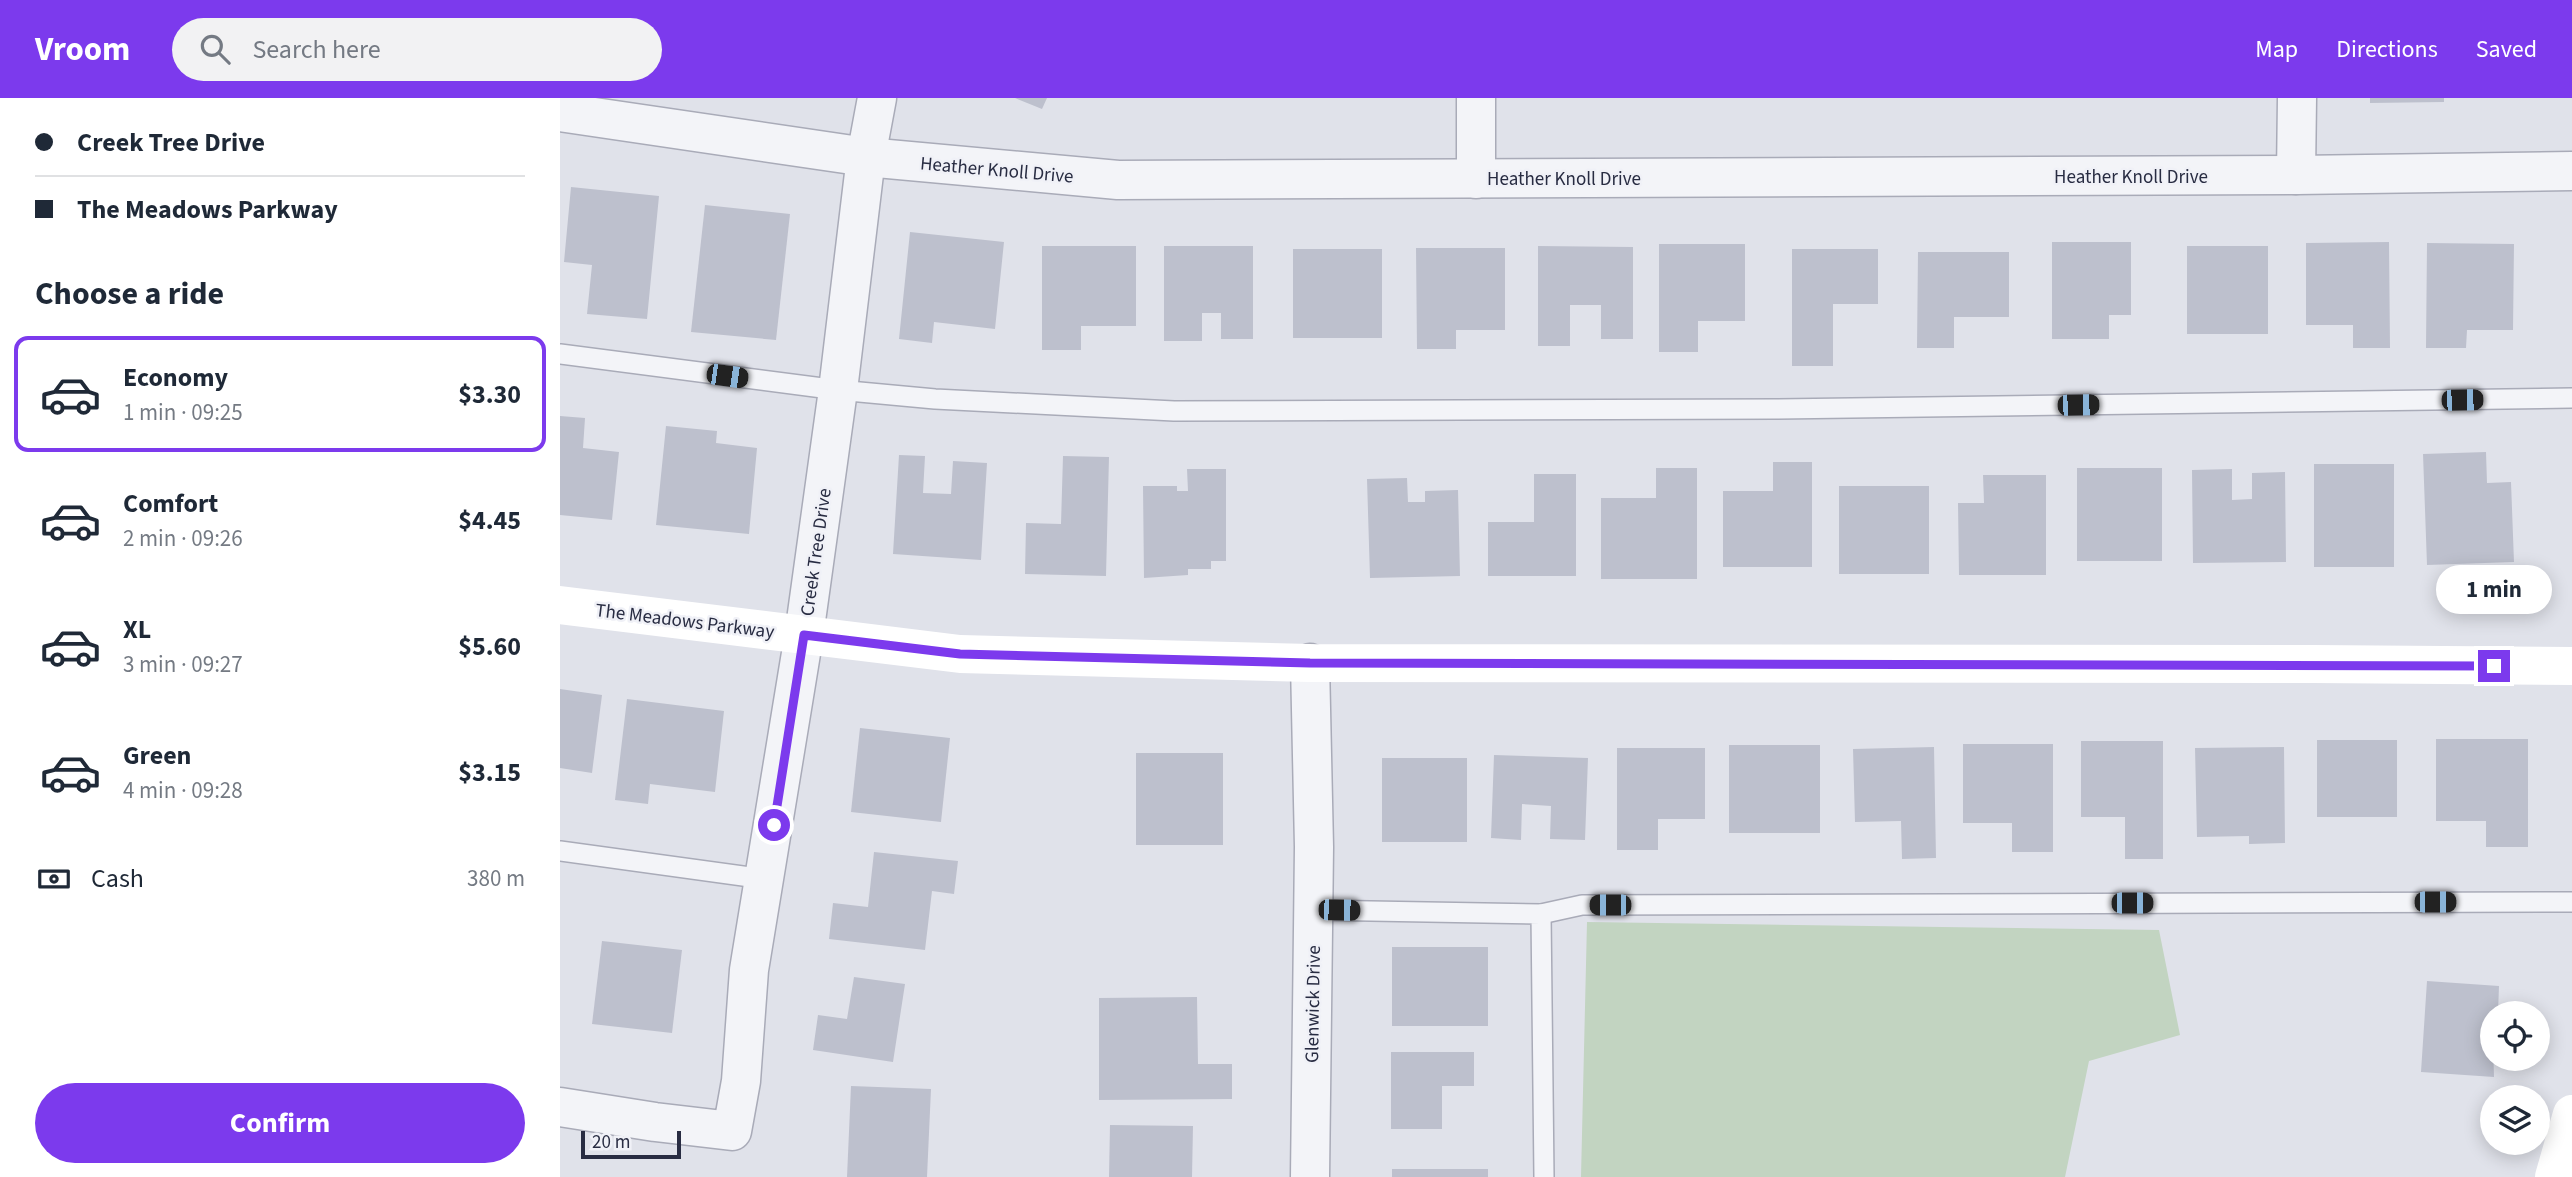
<!DOCTYPE html>
<meta charset="utf-8">
<style>
body{margin:0;font-family:"Source Sans 3",sans-serif;background:#f2f2f3;color:#1f2937;height:100vh;display:flex;flex-direction:column;font-size:26px;white-space:nowrap}
*{box-sizing:border-box;margin:0}
p{font-size:23px;color:#747a83}
.icon{flex:none;width:38px;height:38px;fill:none;stroke:currentColor;stroke-width:2;stroke-linecap:round;stroke-linejoin:round}
.map{position:relative;flex:1;overflow:hidden}
.side{display:flex;flex-direction:column;background:#fff;width:560px}
.side>*{flex:none}
.top-card{display:grid;align-content:center;height:154px;padding:0 35px;background:#fff}
.fabs{position:absolute;left:1920px;top:903px;display:grid;gap:14px}
.fabs a{display:grid;place-items:center;width:70px;height:70px;border-radius:50%;background:#fff;box-shadow:0 4px 18px #0003;font-size:35px}
.scale{position:absolute;left:21px;bottom:18px;width:100px;box-sizing:border-box;padding-left:7px;border:4px solid #282c42;border-top:0;font-size:19px;line-height:24px;white-space:nowrap;color:#282c42;-webkit-text-stroke:5px #f0f1f7;paint-order:stroke}
.end{position:absolute;width:32px;height:32px;margin:-16px;border:9px solid #7c3aed;background:#fff;box-shadow:0 0 0 4px #fff}
.from{border-radius:50%}
.bubble{position:absolute;height:49px;border-radius:24px;background:#fff;box-shadow:0 4px 18px #0003;font-size:23px;font-weight:700;line-height:49px;text-align:center}
.car{position:absolute;width:21px;height:42px;margin:-21px -10px;border-radius:9px;box-shadow:0 0 5px 2px #0007;background:linear-gradient(#222 24%,#8ab4d8 0 40%,#222 0 76%,#8ab4d8 0 86%,#222 0)}
.top-card b{display:flex;align-items:center;gap:24px;height:66px;font-size:26px}
.top-card b+b{border-top:2px solid #e0e1e3}
.top-card i{width:18px;height:18px;background:#1f2937}
ul{padding:0;list-style:none}
li{display:flex;align-items:center;gap:21px;height:116px;margin:0 14px 10px;padding:0 21px;border:4px solid transparent;border-radius:14px}
li div{flex:1}
li b{display:block;font-size:26px}
li em{font-style:normal;font-weight:700}
li.on{border-color:#7c3aed}
li>.icon{width:63px;height:63px;stroke-width:1.5}
h2{padding:0 35px;font-size:32px;line-height:84px}
.pay{display:flex;align-items:center;gap:18px;height:77px;padding:0 35px;font-size:26px}
.pay p{margin-inline-start:auto}
.cta{display:flex;gap:14px;margin-top:auto;padding:14px 35px}
.cta a{flex:1;height:80px;border-radius:42px;background:#7c3aed;color:#fff;font-size:28px;font-weight:700;line-height:80px;text-align:center}
header{display:flex;align-items:center;gap:42px;box-sizing:border-box;height:98px;padding:0 35px;background:#7c3aed;color:#fff}
header strong{font-size:33px}
nav{display:flex;gap:38px;margin-inline-start:auto;font-size:24px}
.search{width:490px;height:63px;background:#f2f2f3;display:flex;align-items:center;gap:18px;box-sizing:border-box;padding:0 24px;border-radius:38px;color:#747a83;font-size:26px}
main{display:flex;flex:1;min-height:0}
.map>svg:first-child{display:block}
.green{fill:#c2d4c1}
.building{fill:#bdc0cd}
.lines{fill:none;stroke-linecap:round;stroke-linejoin:round}
.lane-casing{stroke:#a9abb8;stroke-width:22}
.street-casing{stroke:#a9abb8;stroke-width:41}
.lane{stroke:#f3f4f8;stroke-width:19}
.street{stroke:#f3f4f8;stroke-width:38}
.secondary{stroke:#fff;stroke-width:38}
.route{stroke:#7c3aed;stroke-width:9}
.labels{text-anchor:middle;stroke-width:5;stroke-linejoin:round;paint-order:stroke}
.street-label{font-size:19px;fill:#282c42;stroke:#f0f1f7}
</style>
<header>
<strong>Vroom</strong>
<div class="search"><svg class="icon" aria-label="search" viewBox="0 0 24 24"><circle cx="10" cy="10" r="6"/><path d="M15 15l6 6"/></svg>Search here</div>
<nav><a>Map</a><a>Directions</a><a>Saved</a></nav>
</header>
<main>
<section class="side">
<div class="top-card">
<b><i class="from"></i>Creek Tree Drive</b>
<b><i></i>The Meadows Parkway</b>
</div>
<h2>Choose a ride</h2>
<ul>
<li class="on"><svg class="icon" aria-label="car" viewBox="0 0 24 24"><path d="M5 17H2v-5l4-1 3-4h7l3 4 3 1v5h-3M9 17h6M6 11h13"/><circle cx="7" cy="17" r="2"/><circle cx="17" cy="17" r="2"/></svg><div><b>Economy</b><p>1 min · 09:25</p></div><em>$3.30</em></li>
<li><svg class="icon" aria-label="car" viewBox="0 0 24 24"><path d="M5 17H2v-5l4-1 3-4h7l3 4 3 1v5h-3M9 17h6M6 11h13"/><circle cx="7" cy="17" r="2"/><circle cx="17" cy="17" r="2"/></svg><div><b>Comfort</b><p>2 min · 09:26</p></div><em>$4.45</em></li>
<li><svg class="icon" aria-label="car" viewBox="0 0 24 24"><path d="M5 17H2v-5l4-1 3-4h7l3 4 3 1v5h-3M9 17h6M6 11h13"/><circle cx="7" cy="17" r="2"/><circle cx="17" cy="17" r="2"/></svg><div><b>XL</b><p>3 min · 09:27</p></div><em>$5.60</em></li>
<li><svg class="icon" aria-label="car" viewBox="0 0 24 24"><path d="M5 17H2v-5l4-1 3-4h7l3 4 3 1v5h-3M9 17h6M6 11h13"/><circle cx="7" cy="17" r="2"/><circle cx="17" cy="17" r="2"/></svg><div><b>Green</b><p>4 min · 09:28</p></div><em>$3.15</em></li>
</ul>
<div class="pay"><svg class="icon" aria-label="cash" viewBox="0 0 24 24"><path d="M3 7h18v10H3z"/><circle cx="12" cy="12" r="2"/></svg>Cash<p>380 m</p></div>
<div class="cta"><a>Confirm</a></div>
</section>
<div class="map">
<svg width="2012" height="1079" viewBox="0 0 2012 1079">
<rect width="100%" height="100%" fill="#e0e2ea"/>
<path class="green" d="M1027 824 1599 832 1620 937 1529 963 1505 1079H1021Z"/>
<g class="building">
<path d="M455 0H487L482 11Z"/>
<path d="M1810 0H1884V4L1810 5Z"/>
<path d="M11 89 99 98 87 221 27 216 32 167 4 164Z"/>
<path d="M145 107 230 116 216 242 131 234Z"/>
<path d="M350 134 444 144 435 231 374 224 372 245 339 241Z"/>
<path d="M1492 144H1571V217H1549V241H1492Z"/>
<path d="M1829 144 1830 250H1793V227H1746V145Z"/>
<path d="M1867 145 1954 146 1953 232H1907L1906 250H1866Z"/>
<path d="M1099 146H1185V223H1138V254H1099Z"/>
<path d="M482 148H576V228H521V252H482Z"/>
<path d="M604 148H693V241H661V215H642V243H604Z"/>
<path d="M978 148 1073 149V241H1041V207H1010V248H978Z"/>
<rect x="1627" y="148" width="81" height="88"/>
<path d="M856 150H945V232H896V251H857Z"/>
<rect x="733" y="151" width="89" height="89"/>
<path d="M1232 151H1318V206H1273V268H1232Z"/>
<path d="M1358 154H1449V219H1394V250H1357Z"/>
<path d="M0 318 25 320 23 350 59 354 52 422 0 417Z"/>
<path d="M106 328 157 333 156 345 197 350 189 436 96 427Z"/>
<path d="M1926 354 1927 385 1951 384 1954 464 1867 467 1863 356Z"/>
<path d="M339 357 365 358 363 395 391 396 393 363 427 365 421 462 333 456Z"/>
<path d="M503 358 549 359 546 478 465 476 466 425 501 426Z"/>
<path d="M1213 364H1252V469H1163V393H1213Z"/>
<rect x="1754" y="366" width="80" height="103"/>
<path d="M1096 370H1137V481H1041V400H1096Z"/>
<rect x="1517" y="370" width="85" height="93"/>
<path d="M627 371H666V463H651V471H628V477L584 480 583 388H617V393H628Z"/>
<path d="M1672 371V402L1692 401V375L1725 374 1726 464 1633 465 1632 372Z"/>
<path d="M974 376H1016V478H928V424H974Z"/>
<path d="M1423 377H1486V477H1399L1398 405H1424Z"/>
<path d="M847 380 848 404H865V393L898 392 900 478 810 480 807 381Z"/>
<rect x="1279" y="388" width="90" height="88"/>
<path d="M0 591 42 597 32 675 0 670Z"/>
<path d="M67 601 164 613 155 694 90 686 88 706 55 702Z"/>
<path d="M300 630 390 640 381 724 291 714Z"/>
<path d="M1876 641H1968V749H1926V723H1876Z"/>
<rect x="1757" y="642" width="80" height="77"/>
<path d="M1521 643H1603V761H1565V719H1521Z"/>
<path d="M1403 646H1493V754H1452V725H1403Z"/>
<rect x="1169" y="647" width="91" height="88"/>
<path d="M1374 649 1376 760 1342 761 1341 723 1295 724 1293 651Z"/>
<path d="M1724 649 1725 745 1689 746V738L1637 739 1635 650Z"/>
<path d="M1057 650H1145V721H1098V752H1057Z"/>
<rect x="576" y="655" width="87" height="92"/>
<path d="M934 657 1028 660 1025 742 990 741 991 708 962 706 961 742 931 740Z"/>
<rect x="822" y="660" width="85" height="84"/>
<path d="M314 754 398 763 394 796 372 793 365 852 269 841 273 805 308 809Z"/>
<path d="M42 843 122 852 112 935 32 926Z"/>
<rect x="832" y="849" width="96" height="79"/>
<path d="M294 879 345 886 333 964 253 952 258 917 287 921Z"/>
<path d="M1867 883 1939 888 1938 915H1932L1934 979 1861 974Z"/>
<path d="M637 899 638 966H672V1001L539 1002V900Z"/>
<path d="M831 954H914V988H882V1031H831Z"/>
<path d="M291 988 371 991 367 1079H287Z"/>
<path d="M550 1027 633 1028 632 1079H549Z"/>
<rect x="832" y="1071" width="96" height="8"/>
</g>
<g class="lines">
<defs>
<g id="lane">
<path d="M0 256 278 292 375 301 614 313 1216 311 2012 300"/>
<path d="M0 753 205 781"/>
<path d="M754 812 981 816 984 1079"/>
<path d="M981 816 1022 807 2012 804"/>
</g>
<g id="street">
<path d="M0 14 306 59 558 82 1736 77 2012 73"/>
<path d="M1736 77 1737 0"/>
<path d="M916 81V0"/>
<path d="M750 565 754 749 750 1079"/>
<path d="M0 1009 95 1024 172 1033 181 983 189 872 244 537 278 292 306 59 317 0"/>
</g>
</defs>
<use href="#lane" class="lane-casing"/>
<use href="#street" class="street-casing"/>
<use href="#lane" class="lane"/>
<use href="#street" class="street"/>
<g class="secondary">
<path d="M0 507 400 556 750 565 1753 566 2012 568"/>
<path d="M1994 1079 2012 1016"/>
</g>
</g>
<g class="lines">
<path class="route" d="M214 727 244 537 400 556 750 565 1934 568"/>
</g>
<g class="labels">
<g class="street-label">
<text transform="translate(437 71) rotate(5)" y="7">Heather Knoll Drive</text>
<text x="1571" y="85">Heather Knoll Drive</text>
<text x="1004" y="87">Heather Knoll Drive</text>
<text transform="translate(255 454) rotate(-82)" y="7">Creek Tree Drive</text>
<text transform="translate(125 522) rotate(7)" y="7">The Meadows Parkway</text>
<text transform="translate(752 906) rotate(-89)" y="7">Glenwick Drive</text>
</g>
</g>
</svg>
<div class="fabs">
<a><svg class="icon" aria-label="locate" viewBox="0 0 24 24"><circle cx="12" cy="12" r="6"/><path d="M12 2v4M12 18v4M2 12h4M18 12h4"/></svg></a>
<a><svg class="icon" aria-label="layers" viewBox="0 0 24 24"><path d="M12 4l9 5-9 5-9-5zM3 14l9 5 9-5"/></svg></a>
</div>
<div class="scale">20 m</div>
<i class="end from" style="left:214px;top:727px"></i>
<i class="end" style="left:1934px;top:568px"></i>
<div class="bubble" style="left:1876px;top:467px;width:116px">1 min</div>
<i class="car" style="left:167px;top:278px;rotate:98deg"></i>
<i class="car" style="left:1902px;top:302px;rotate:89deg"></i>
<i class="car" style="left:1518px;top:307px;rotate:89deg"></i>
<i class="car" style="left:1875px;top:804px;rotate:90deg"></i>
<i class="car" style="left:1572px;top:805px;rotate:90deg"></i>
<i class="car" style="left:1050px;top:807px;rotate:270deg"></i>
<i class="car" style="left:779px;top:812px;rotate:91deg"></i>
</div>
</main>
